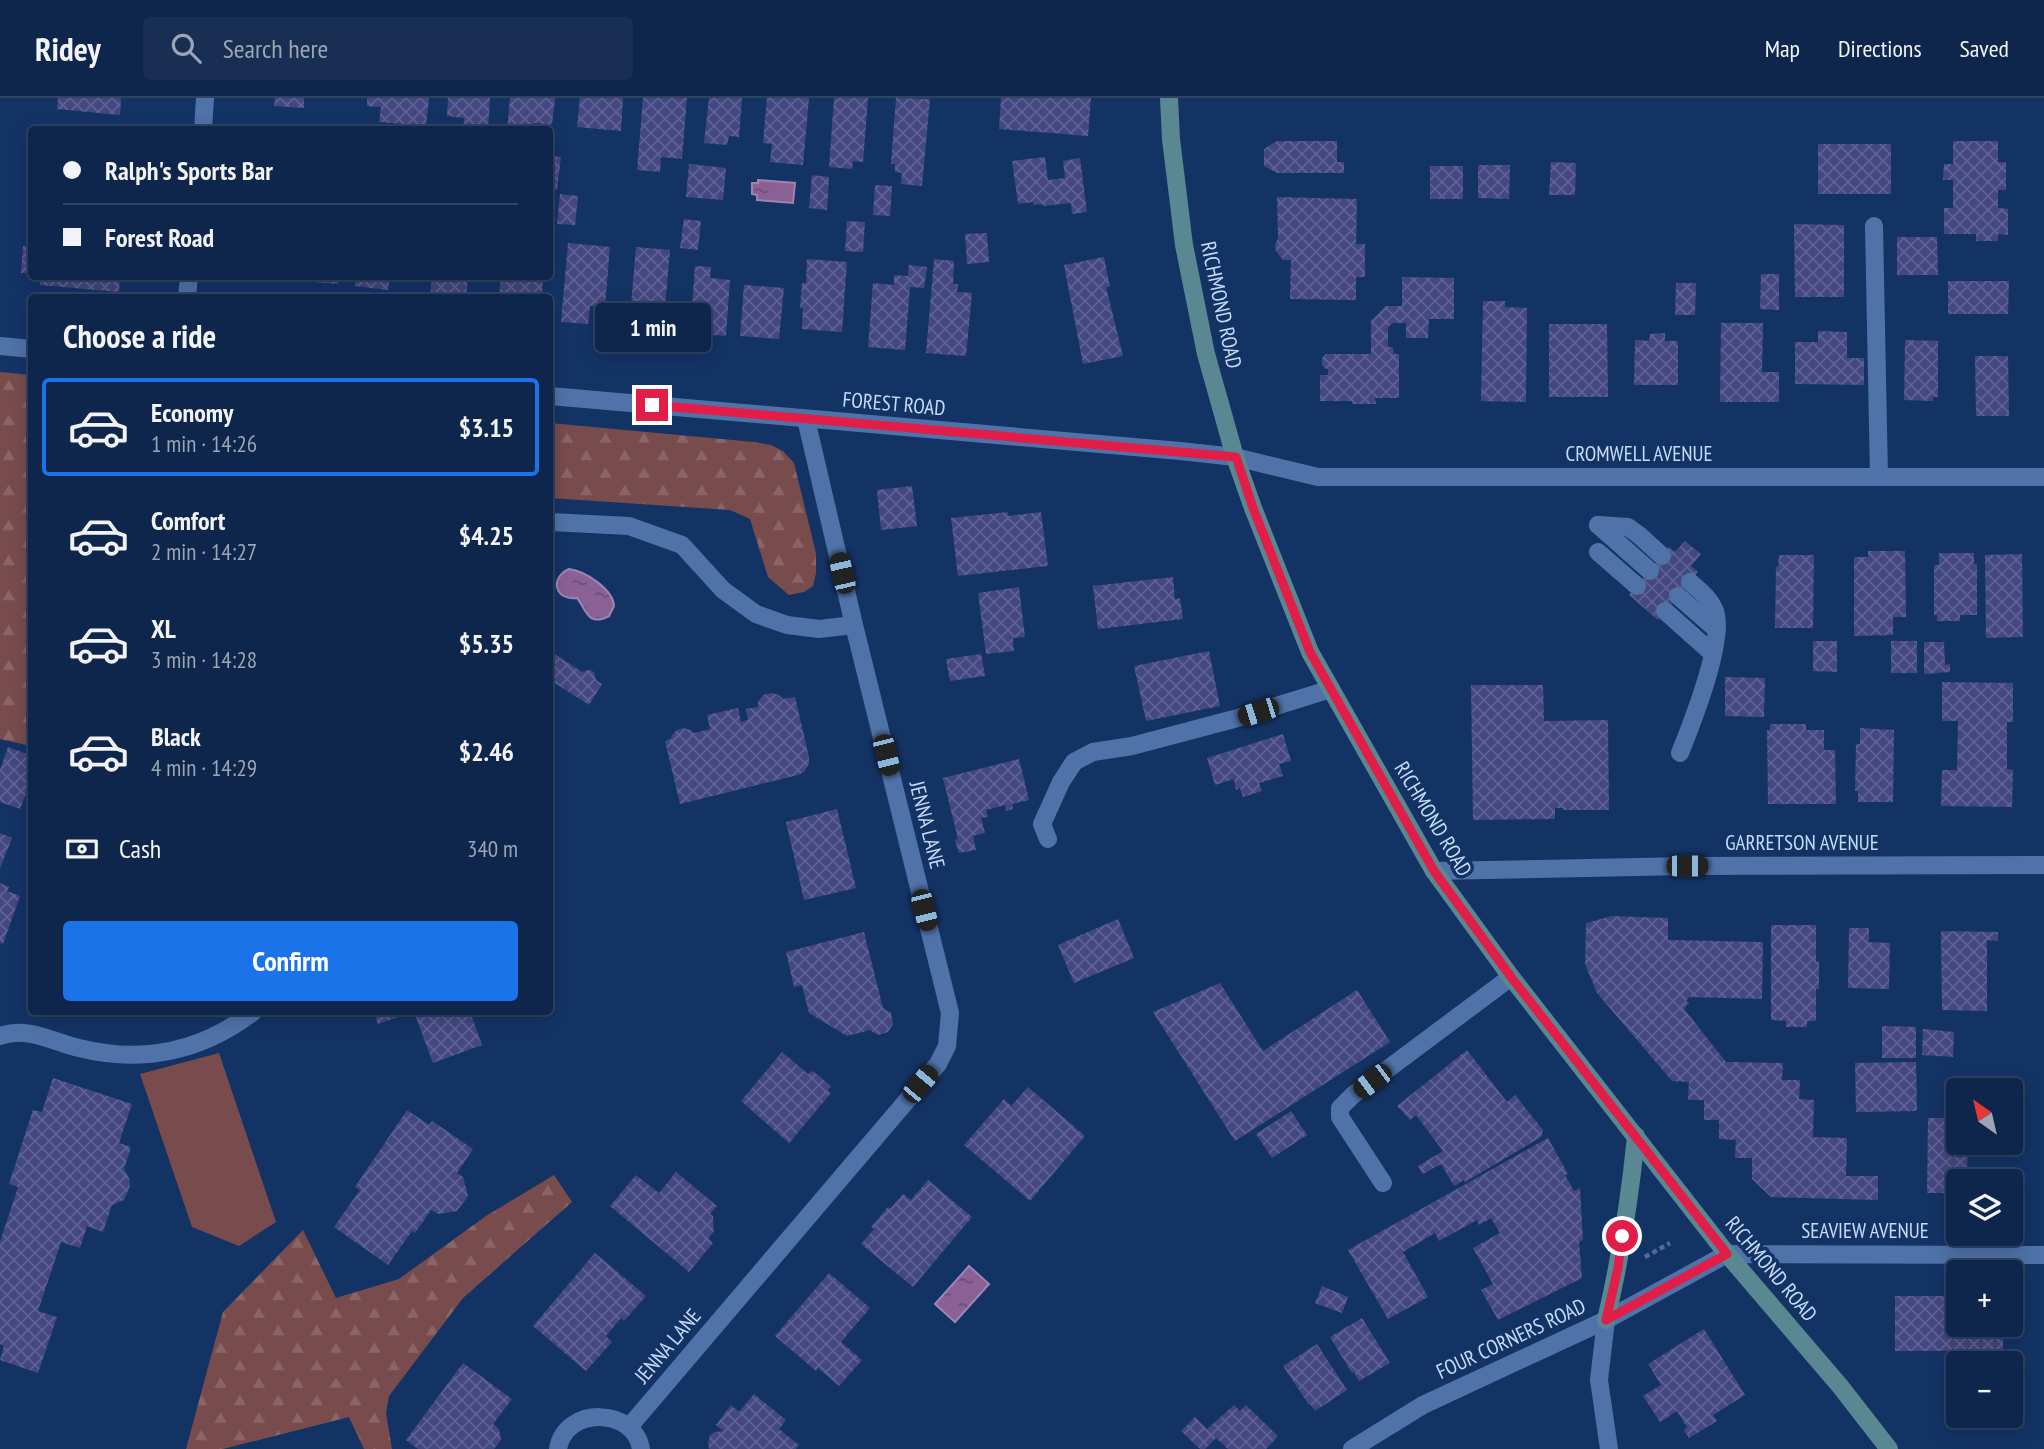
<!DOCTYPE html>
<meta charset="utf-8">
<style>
body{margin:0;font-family:"PT Sans Narrow",sans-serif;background:#182e53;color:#f1f3f6;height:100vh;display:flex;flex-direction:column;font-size:26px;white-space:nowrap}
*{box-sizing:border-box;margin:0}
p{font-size:23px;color:#9ba5b5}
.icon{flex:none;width:38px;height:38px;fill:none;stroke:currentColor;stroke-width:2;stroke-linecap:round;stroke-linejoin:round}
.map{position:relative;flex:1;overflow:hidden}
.drawer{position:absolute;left:28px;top:196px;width:525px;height:721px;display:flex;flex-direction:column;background:#0f264c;border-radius:7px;box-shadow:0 4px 18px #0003,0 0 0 2px #2f4364}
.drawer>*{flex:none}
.top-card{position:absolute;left:28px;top:28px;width:525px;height:154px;border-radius:7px;box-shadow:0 4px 18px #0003,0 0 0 2px #2f4364;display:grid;align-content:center;height:154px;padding:0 35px;background:#0f264c}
.needle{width:46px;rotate:326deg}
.fabs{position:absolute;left:1946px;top:980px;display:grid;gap:14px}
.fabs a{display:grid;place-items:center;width:77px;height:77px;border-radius:7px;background:#0f264c;box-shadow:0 4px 18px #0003,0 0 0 2px #2f4364;font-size:35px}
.end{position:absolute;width:32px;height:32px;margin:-16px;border:9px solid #e11d48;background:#fff;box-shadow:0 0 0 4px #fff}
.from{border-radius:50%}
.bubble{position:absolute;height:49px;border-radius:7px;background:#0f264c;box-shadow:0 4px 18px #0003,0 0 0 2px #2f4364;font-size:23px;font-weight:800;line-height:49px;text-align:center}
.car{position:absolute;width:21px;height:42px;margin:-21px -10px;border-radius:9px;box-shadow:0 0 5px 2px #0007;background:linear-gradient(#222 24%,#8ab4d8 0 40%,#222 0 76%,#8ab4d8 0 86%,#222 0)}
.top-card b{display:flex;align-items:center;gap:24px;height:66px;font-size:26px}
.top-card b+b{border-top:2px solid #2f4364}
.top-card i{width:18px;height:18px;background:#f1f3f6}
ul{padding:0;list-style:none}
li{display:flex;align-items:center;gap:21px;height:98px;margin:0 14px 10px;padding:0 21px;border:4px solid transparent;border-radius:7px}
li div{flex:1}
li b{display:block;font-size:26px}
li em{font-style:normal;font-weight:800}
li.current{border-color:#1a73e8}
li>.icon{width:63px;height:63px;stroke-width:1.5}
h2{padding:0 35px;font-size:32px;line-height:84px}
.pay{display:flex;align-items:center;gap:18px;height:77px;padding:0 35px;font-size:26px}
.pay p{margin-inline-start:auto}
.cta{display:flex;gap:14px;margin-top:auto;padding:14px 35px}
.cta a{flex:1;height:80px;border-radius:7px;background:#1a73e8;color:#fff;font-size:28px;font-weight:800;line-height:80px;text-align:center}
header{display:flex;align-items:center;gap:42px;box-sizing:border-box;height:98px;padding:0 35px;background:#0f264c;border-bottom:2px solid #2f4364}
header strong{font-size:33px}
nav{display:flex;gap:38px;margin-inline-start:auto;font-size:24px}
.search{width:490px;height:63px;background:#182e53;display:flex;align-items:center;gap:18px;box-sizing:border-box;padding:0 24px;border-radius:7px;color:#9ba5b5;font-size:26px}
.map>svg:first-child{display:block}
.forest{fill:url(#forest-firs)}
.park{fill:#784c4d}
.water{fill:url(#water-ripples);stroke:#9c85b3;stroke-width:2}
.building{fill:url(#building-cross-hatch)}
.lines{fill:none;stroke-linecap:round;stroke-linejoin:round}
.path{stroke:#506b97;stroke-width:4.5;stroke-dasharray:5 3.5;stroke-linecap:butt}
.service{stroke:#4f72a8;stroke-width:18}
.minor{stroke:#4f72a8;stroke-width:18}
.secondary{stroke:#598892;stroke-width:18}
.route{stroke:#e11d48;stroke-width:9}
.labels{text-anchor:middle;stroke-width:7;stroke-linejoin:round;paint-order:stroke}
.street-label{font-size:21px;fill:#c6daf9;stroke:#143365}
</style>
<header>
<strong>Ridey</strong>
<div class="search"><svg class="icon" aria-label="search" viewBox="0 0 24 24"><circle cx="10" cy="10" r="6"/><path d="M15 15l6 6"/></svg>Search here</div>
<nav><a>Map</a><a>Directions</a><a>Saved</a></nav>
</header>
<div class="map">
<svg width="2044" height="1351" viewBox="0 0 2044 1351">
<defs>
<pattern id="forest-firs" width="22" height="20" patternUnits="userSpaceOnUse" patternTransform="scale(1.75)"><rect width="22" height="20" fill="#784c4d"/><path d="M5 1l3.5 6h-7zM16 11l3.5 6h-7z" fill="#8a6567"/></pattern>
<pattern id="water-ripples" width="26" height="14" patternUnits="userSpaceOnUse" patternTransform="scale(1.75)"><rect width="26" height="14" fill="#8a6095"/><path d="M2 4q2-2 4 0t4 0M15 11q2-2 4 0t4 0" fill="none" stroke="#665274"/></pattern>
<pattern id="building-cross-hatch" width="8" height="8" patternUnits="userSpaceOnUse" patternTransform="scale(1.75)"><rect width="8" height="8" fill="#444780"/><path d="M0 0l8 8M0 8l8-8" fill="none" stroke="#5e6193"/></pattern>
</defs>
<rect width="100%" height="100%" fill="#143365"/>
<g class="forest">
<path d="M0 274 31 277V648L0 641Z"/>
<path d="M550 325 754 344 771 347 783 353 794 365 816 455V475L813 488 804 494 789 497 768 479 750 421 730 412 550 400Z"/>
<path d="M554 1077 572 1104 463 1200 389 1298 386 1315 392 1351H364L349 1319 223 1351H186L223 1214 303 1132 336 1200 399 1181 486 1118Z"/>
</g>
<path class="park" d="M219 955 276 1124 239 1148 192 1129 140 976Z"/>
<g class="water">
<path d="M758 82 795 85 793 105 757 102V97L752 96V85H758Z"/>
<path d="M569 471C585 473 613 491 614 508L609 518C588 529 587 513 577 500 555 503 549 480 569 471Z"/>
<path d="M969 1168 989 1186 955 1224 935 1206Z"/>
</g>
<g class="building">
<path d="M58 0H121L120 17 57 11Z"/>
<path d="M275 0H304V10L274 8Z"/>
<path d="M367 0H429L426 28 379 24 381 9 367 8Z"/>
<path d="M448 0H490L488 32H463L464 20 447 18Z"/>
<path d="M510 0H555L552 27 534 25 533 32H507Z"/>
<path d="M580 0H623L621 33 577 29Z"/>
<path d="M643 0H687L682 61 661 59 660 74 637 72Z"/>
<path d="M709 0H742L739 39 729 38 727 47 704 45Z"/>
<path d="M767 0H809L803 67 770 64 772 46 763 45Z"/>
<path d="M834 0H868L863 64 853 63 852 71 829 69Z"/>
<path d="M896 0 930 1 922 88 901 86 902 75 895 74V66H891Z"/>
<path d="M1001 0H1091L1088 38 999 31Z"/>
<path d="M1277 43H1337V64H1344V75H1277L1264 68V51Z"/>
<path d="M1953 43H1998V64H2006V92H1998V110L2008 111V137L1998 136V143H1976V136H1944V110H1953V82H1943L1944 66H1953Z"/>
<rect x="1818" y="46" width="73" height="50"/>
<path d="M550 58 561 59 557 92 550 91Z"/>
<path d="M1045 59 1048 82 1065 80 1063 63 1080 60 1087 114 1072 116 1071 105 1043 108V106L1033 107V104L1018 106 1012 63Z"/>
<path d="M1551 64 1576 65 1575 97H1549Z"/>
<path d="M689 66 726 70 723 102 686 99Z"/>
<path d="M1478 67H1510L1509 101 1478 100Z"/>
<rect x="1430" y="68" width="33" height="33"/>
<path d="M812 77 829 79 827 112 809 110Z"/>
<path d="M875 87 892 88 890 118 873 117Z"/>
<path d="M560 96 578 98 575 127 557 126Z"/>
<path d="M1277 99 1357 101 1356 146H1365V179H1356V202L1290 201 1291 162H1283L1276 153 1275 147 1278 140Z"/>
<path d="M684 121 701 123 698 152 680 150Z"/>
<path d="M847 123 865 124 863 154 845 153Z"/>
<path d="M1794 126 1844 127V199H1795Z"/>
<path d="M987 135 989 164 967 166 965 136Z"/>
<path d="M1897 139H1937L1938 177H1897Z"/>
<path d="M568 145 610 149 605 208H590L588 226 561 224Z"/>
<path d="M23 148H32V175H21Z"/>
<path d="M636 149 670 152 663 232 629 229Z"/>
<path d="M1104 159 1110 189H1106L1123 258 1083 266 1064 167Z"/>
<path d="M807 161 847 164 842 234 802 231 803 210H800L802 185H806Z"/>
<path d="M934 161 954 163 953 186H958L957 194 972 195 966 258 926 255Z"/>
<path d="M909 167 927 169 924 190 910 189 905 252 868 249 873 185 894 187V177L908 178Z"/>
<path d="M695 168 711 169 710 180 730 182 726 238 690 235Z"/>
<path d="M1761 176H1779V212L1760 211Z"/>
<path d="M40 178H120L119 194 40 187Z"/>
<path d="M276 178H338V186L276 181Z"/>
<path d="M356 178H390L388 192 355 188Z"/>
<path d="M432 178H468L466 200H430Z"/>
<path d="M501 178H543L542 200H499Z"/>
<path d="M1402 179 1454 180V221H1429L1428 240H1406V225H1393L1388 229V249H1393L1394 256H1399V300H1375L1376 306H1352V303H1320V277H1328V271H1326L1322 267V260L1326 256H1371V223L1386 208H1402Z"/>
<path d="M1948 183H2009L2008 216H1948Z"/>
<path d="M1676 185H1696L1695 217H1675Z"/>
<path d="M744 187 784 190 779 241 740 238Z"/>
<path d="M1483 203H1505V209L1527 210 1526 304 1481 303Z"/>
<path d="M1721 225H1763L1762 274H1779V304H1720Z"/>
<path d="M1549 226H1607L1608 299H1549Z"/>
<path d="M1818 233 1847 234V260H1864V287L1795 286V244H1818Z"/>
<path d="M1665 235V243H1678V287H1634L1635 242 1649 243 1650 236Z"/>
<path d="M1905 242 1938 243V299H1933V303L1904 302Z"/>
<path d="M1975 258H2008L2009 318H1976Z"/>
<path d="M912 388 917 428 881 432 877 392Z"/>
<path d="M1008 414V418L1041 414 1048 468 958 478 951 420Z"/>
<path d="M1685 443 1701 456 1691 468 1698 474 1658 522 1629 497 1669 449 1675 454Z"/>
<path d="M1868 453H1905L1906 519H1893V537L1854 538V459H1868Z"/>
<path d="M1939 455H1974V466H1977V517H1960V523H1937V517H1934V467H1939Z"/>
<path d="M2022 456 2023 539 1986 540 1985 457Z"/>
<path d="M1779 457H1814L1813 530H1775L1776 469H1778Z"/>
<path d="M1173 479 1175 501 1180 500 1183 521 1098 531 1093 488Z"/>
<path d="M1019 489 1025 539 1013 540 1014 553 986 556 978 495Z"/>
<path d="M1813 543H1837V574L1813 573Z"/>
<rect x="1891" y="543" width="26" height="32"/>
<path d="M1924 544H1944L1945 567 1950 566V574L1924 576Z"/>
<path d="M550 553 582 574 589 572 594 574 596 582 602 586 589 607 550 582Z"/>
<path d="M1209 553 1220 608 1146 623 1134 568Z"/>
<path d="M981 556 985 578 950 583 946 561Z"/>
<path d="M1725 579 1765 580 1764 619 1725 618Z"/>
<path d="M1942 584 2013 585V624H2007V671L2013 672 2012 709 1941 708 1942 672H1957L1958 623H1942Z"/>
<path d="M1471 587H1543L1544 623 1608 622 1609 712H1563V710H1555V721L1473 722Z"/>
<path d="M772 595 779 597 783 601 795 599 809 659V666L804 674 798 677 680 706 665 643 671 641 672 637 677 632 683 630 691 632 694 635 710 631 707 617 738 610 741 624 748 622 746 611 758 609V604L763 597Z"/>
<path d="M1770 626H1806V632H1824V652H1835L1836 706H1768L1767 632H1770Z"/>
<path d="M1860 630 1894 632 1893 704H1858V693H1855L1856 646H1860Z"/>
<path d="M1283 636 1291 663 1279 666 1283 678 1259 685 1262 693 1243 699 1240 690 1236 692 1234 681 1215 687 1207 660Z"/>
<path d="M8 649 32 658V680L20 711 0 704V672Z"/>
<path d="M1019 661 1029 702 1012 706 1013 711 1006 713 1005 707 986 712 988 719 981 720 985 735 973 738 976 752 959 755 955 742 958 741 943 680Z"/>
<path d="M837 711 856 790 804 802 786 724Z"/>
<path d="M0 735 12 740 0 770Z"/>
<path d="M0 785 9 789 7 793 20 798 3 846 0 845Z"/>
<path d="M1612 818 1668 820V842L1763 844 1762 901 1689 899 1686 903 1689 905 1684 911 1726 964 1783 965 1782 982H1800L1799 1001 1814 1002 1813 1039 1847 1040 1846 1078H1878V1102L1771 1099 1752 1081V1060H1735L1736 1042 1719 1041V1022H1704V1002H1688L1689 984 1672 983 1597 895 1585 866 1586 825Z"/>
<path d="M1118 821 1134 860 1074 885 1058 847Z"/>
<path d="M1771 827H1816V864L1819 863V891H1816V923H1807V929H1786V923L1771 922Z"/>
<path d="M1849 830H1869V844L1890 845 1889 891 1848 890Z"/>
<path d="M1941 833 1998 834V843L1987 842V913L1942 912Z"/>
<path d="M864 834 883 910 891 915 893 926 888 934 878 937 870 932 847 938 809 915 802 887 794 889 786 854Z"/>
<path d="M1220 885 1263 953 1357 892 1390 944 1235 1043 1153 914Z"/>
<path d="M374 914H412L378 926Z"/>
<path d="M414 914H470L482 947 433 965Z"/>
<path d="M1882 928 1916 929V960H1882Z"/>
<path d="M1923 931 1954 934 1953 959 1922 957Z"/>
<path d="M1467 952 1507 1004 1515 997 1543 1032 1541 1039 1465 1084 1464 1082 1454 1088 1441 1066 1423 1076 1418 1068 1443 1053 1416 1017 1410 1022 1397 1008Z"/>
<path d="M782 954 808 976 813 973 831 988 827 992 831 995 789 1045 741 1003Z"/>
<path d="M1916 964 1917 1013 1856 1014 1855 965Z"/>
<path d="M53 980 132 1006 119 1045 131 1049 124 1071 129 1080 130 1088 124 1102 112 1107 103 1134 87 1128 80 1150 61 1144 38 1213 57 1219 38 1275 0 1262 4 1248 0 1246V1144L18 1089 9 1086 33 1012 42 1014Z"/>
<path d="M1028 989 1085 1038 1030 1103 964 1047 1004 1001 1011 1008Z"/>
<path d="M407 1012 429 1027 432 1023 473 1051 457 1075 463 1079 468 1098 457 1113 438 1116 431 1112 415 1135 412 1133 388 1167 334 1129 360 1092 355 1089Z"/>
<path d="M1291 1013 1307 1037 1272 1060 1256 1036Z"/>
<path d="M1928 1020H1958V1045H1968L1967 1083H1958V1095H1927Z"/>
<path d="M1548 1040 1568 1076 1565 1077 1574 1093 1580 1090 1583 1142 1579 1144 1582 1180 1498 1222 1481 1192 1493 1186 1473 1150 1500 1135 1491 1120 1479 1127 1477 1122 1439 1143 1435 1135 1403 1154 1428 1199 1388 1221 1348 1152Z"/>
<path d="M676 1074 717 1108 710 1116 713 1118 714 1133 708 1140 713 1145 689 1174 610 1108 636 1077 659 1095Z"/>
<path d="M928 1082 972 1119 913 1189 861 1146 874 1131 871 1129 888 1109 890 1111 903 1096 911 1102Z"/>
<path d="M595 1155 646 1198 624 1223 621 1220 606 1238 612 1244 586 1273 533 1228Z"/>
<path d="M829 1175 870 1210 841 1244 862 1262 839 1288 818 1270 816 1273 775 1238Z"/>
<path d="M1322 1188 1348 1199 1342 1215 1315 1205Z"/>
<path d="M1895 1198H1958V1227H2003V1265H1963V1253H1895Z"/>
<path d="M1362 1220 1390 1265 1359 1283 1354 1274 1352 1275 1330 1239Z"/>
<path d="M1704 1231 1745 1297 1713 1317 1717 1323 1689 1340 1684 1332 1687 1329 1677 1313 1660 1324 1643 1298 1661 1287 1648 1266Z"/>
<path d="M1317 1246 1347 1292 1315 1313 1310 1306 1309 1307 1283 1268Z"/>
<path d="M463 1265 512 1301 493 1326 499 1331 501 1342 494 1351H418L406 1342Z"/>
<path d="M754 1296 786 1322 779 1331 799 1347 796 1351H709L708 1345 710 1337 715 1334 723 1333 716 1327 731 1307 739 1314Z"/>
<path d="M1234 1307 1240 1313 1246 1307 1278 1338 1266 1351H1228L1216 1340 1205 1351H1200L1181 1333 1195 1319 1207 1331Z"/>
</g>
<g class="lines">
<path class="path" d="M1645 1159 1670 1145"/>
<g class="service">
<path d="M1874 128 1879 379"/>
<path d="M1598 427 1628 429 1639 437 1662 458"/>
<path d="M1598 427 1650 473"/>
<path d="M1598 454 1637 488"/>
<path d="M1678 498 1717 532"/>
<path d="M1665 513 1712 555"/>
<path d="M1680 655C1692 625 1725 543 1715 513 1710 500 1699 492 1690 484"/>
<path d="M1048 741 1042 726 1061 684 1074 664 1093 654 1132 648 1234 621 1331 591"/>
<path d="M1383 1085 1340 1019V1010L1353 997 1511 879"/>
</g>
<g class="minor">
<path d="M203 32 205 0"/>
<path d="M187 200 189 178"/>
<path d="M0 248 32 251"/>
<path d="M550 298 1180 353 1235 359 1318 379H2044"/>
<path d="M550 424 629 428 682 447 723 492 756 516 787 527 819 531 854 527"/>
<path d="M1434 773 1687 768 2044 767"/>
<path d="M0 938C27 928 53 944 79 950 143 966 202 953 253 914"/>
<path d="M1606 1222 1599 1282 1609 1351"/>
<path d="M629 1329 938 966 947 948 950 915 854 527 806 321"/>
<path d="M558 1351C565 1308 634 1309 641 1351"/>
<path d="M1352 1351 1423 1307 1606 1222 1727 1156 2044 1157"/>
</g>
<g class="secondary">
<path d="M1169 0 1171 41 1184 147 1206 256 1235 359 1253 410 1310 554 1434 773 1511 879 1727 1156 1840 1288 1889 1351"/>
<path d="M1606 1222C1620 1162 1630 1100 1636 1038"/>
</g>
</g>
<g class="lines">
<path class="route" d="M652 307 1236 359 1253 410 1310 554 1434 773 1511 879 1727 1156 1606 1222 1618 1170 1622 1138"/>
</g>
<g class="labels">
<g class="street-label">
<text transform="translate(1221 207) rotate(78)" y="7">RICHMOND ROAD</text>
<text transform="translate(894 306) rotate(5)" y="7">FOREST ROAD</text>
<text x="1639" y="363">CROMWELL AVENUE</text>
<text transform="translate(1433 721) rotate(59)" y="7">RICHMOND ROAD</text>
<text transform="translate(927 727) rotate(76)" y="7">JENNA LANE</text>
<text x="1802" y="752">GARRETSON AVENUE</text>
<text x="1865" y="1140">SEAVIEW AVENUE</text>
<text transform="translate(1771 1171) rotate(50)" y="7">RICHMOND ROAD</text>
<text transform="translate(1511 1241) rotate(-25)" y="7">FOUR CORNERS ROAD</text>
<text transform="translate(668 1248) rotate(-50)" y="7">JENNA LANE</text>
</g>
</g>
</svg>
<div class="fabs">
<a><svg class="needle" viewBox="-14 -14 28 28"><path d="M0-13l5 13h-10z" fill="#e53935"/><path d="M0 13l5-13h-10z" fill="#9ba5b5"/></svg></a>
<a><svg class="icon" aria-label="layers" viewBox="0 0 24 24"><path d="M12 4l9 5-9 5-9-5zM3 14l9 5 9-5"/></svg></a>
<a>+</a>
<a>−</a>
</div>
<i class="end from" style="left:1622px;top:1138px"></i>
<i class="end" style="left:652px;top:307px"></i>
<div class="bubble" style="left:595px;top:205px;width:116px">1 min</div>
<i class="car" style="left:842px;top:475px;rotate:347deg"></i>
<i class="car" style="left:1258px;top:614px;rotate:252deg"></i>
<i class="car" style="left:886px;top:657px;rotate:166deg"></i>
<i class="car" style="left:1687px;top:768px;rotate:90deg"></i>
<i class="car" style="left:924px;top:812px;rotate:166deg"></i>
<i class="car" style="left:1372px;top:983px;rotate:233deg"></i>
<i class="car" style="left:920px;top:986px;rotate:40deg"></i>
<div class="top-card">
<b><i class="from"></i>Ralph's Sports Bar</b>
<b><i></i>Forest Road</b>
</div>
<section class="drawer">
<h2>Choose a ride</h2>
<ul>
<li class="current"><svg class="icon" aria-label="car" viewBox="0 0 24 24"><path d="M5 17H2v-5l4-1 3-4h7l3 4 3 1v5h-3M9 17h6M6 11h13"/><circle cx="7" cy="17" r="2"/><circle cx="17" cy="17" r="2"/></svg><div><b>Economy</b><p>1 min · 14:26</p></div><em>$3.15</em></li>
<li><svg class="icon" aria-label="car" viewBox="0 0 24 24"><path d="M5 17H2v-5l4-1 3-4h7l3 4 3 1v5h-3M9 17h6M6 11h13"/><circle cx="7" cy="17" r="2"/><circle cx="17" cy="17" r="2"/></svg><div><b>Comfort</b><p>2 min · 14:27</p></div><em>$4.25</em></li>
<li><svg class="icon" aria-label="car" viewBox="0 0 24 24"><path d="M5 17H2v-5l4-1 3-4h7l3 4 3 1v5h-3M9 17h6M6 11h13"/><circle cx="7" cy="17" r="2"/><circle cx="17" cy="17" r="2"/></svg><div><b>XL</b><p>3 min · 14:28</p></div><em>$5.35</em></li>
<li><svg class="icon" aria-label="car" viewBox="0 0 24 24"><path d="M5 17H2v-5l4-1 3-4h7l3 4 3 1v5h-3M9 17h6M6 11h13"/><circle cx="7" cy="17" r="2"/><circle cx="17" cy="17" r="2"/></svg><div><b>Black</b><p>4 min · 14:29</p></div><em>$2.46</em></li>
</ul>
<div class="pay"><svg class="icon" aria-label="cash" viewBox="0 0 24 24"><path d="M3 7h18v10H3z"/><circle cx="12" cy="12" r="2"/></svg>Cash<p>340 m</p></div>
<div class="cta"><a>Confirm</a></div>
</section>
</div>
